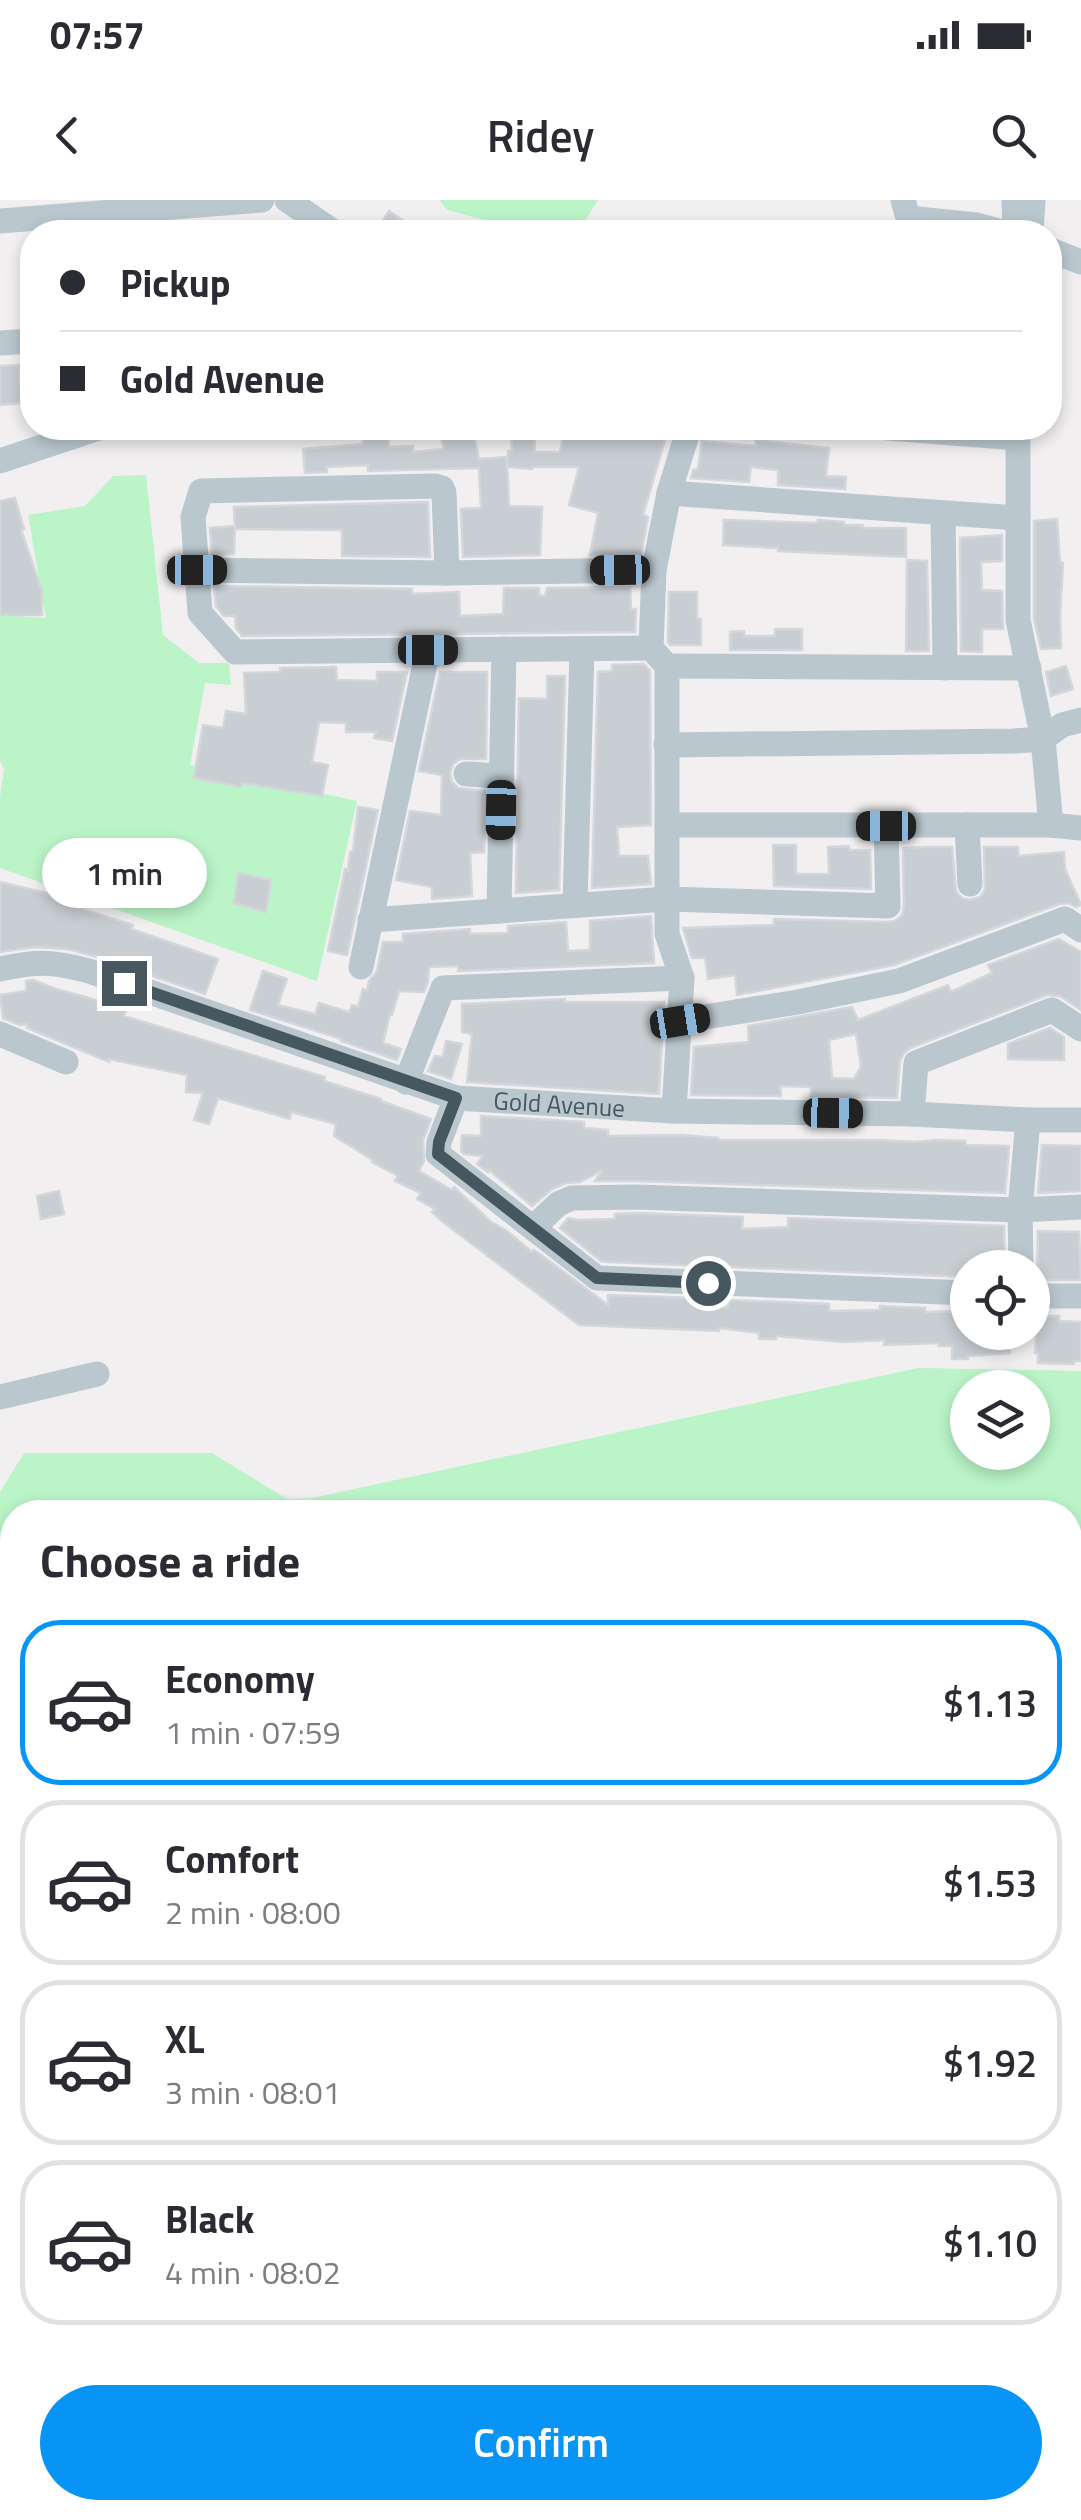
<!DOCTYPE html>
<meta charset="utf-8">
<style>
body{margin:0;font-family:"Titillium Web",sans-serif;background:#f7f7f7;color:#2b2b33;height:100vh;display:flex;flex-direction:column;font-size:38px;white-space:nowrap}
*{box-sizing:border-box;margin:0}
p{font-size:32px;color:#7c7c81}
.icon{flex:none;width:55px;height:55px;fill:none;stroke:currentColor;stroke-width:2;stroke-linecap:round;stroke-linejoin:round}
.map{position:relative;flex:1;overflow:hidden}
.details{position:absolute;left:0px;top:1300px;width:1082px;height:1020px;display:flex;flex-direction:column;background:#fff;border-radius:40px 40px 0 0;box-shadow:0 5px 15px #0003}
.details>*{flex:none}
.banner{position:absolute;left:20px;top:20px;width:1042px;height:220px;border-radius:40px;box-shadow:0 5px 15px #0003;display:grid;align-content:center;height:220px;padding:0 40px;background:#fff}
.fabs{position:absolute;left:950px;top:1050px;display:grid;gap:20px}
.fabs a{display:grid;place-items:center;width:100px;height:100px;border-radius:50%;background:#fff;box-shadow:0 5px 15px #0003;font-size:50px}
.end{position:absolute;width:45px;height:45px;margin:-22px;border:12px solid #46575f;background:#fff;box-shadow:0 0 0 5px #fff}
.from{border-radius:50%}
.bubble{position:absolute;height:70px;border-radius:35px;background:#fff;box-shadow:0 5px 15px #0003;font-size:32px;font-weight:600;line-height:70px;text-align:center}
.car{position:absolute;width:30px;height:60px;margin:-30px -15px;border-radius:12px;box-shadow:0 0 8px 2px #0007;background:linear-gradient(#222 24%,#8ab4d8 0 40%,#222 0 76%,#8ab4d8 0 86%,#222 0)}
.banner b{display:flex;align-items:center;gap:35px;height:95px;font-size:38px}
.banner b+b{border-top:2px solid #e1e1e2}
.banner i{width:25px;height:25px;background:#2b2b33}
ul{padding:0;list-style:none}
li{display:flex;align-items:center;gap:30px;height:165px;margin:0 20px 15px;padding:0 20px;border:5px solid #e1e1e2;border-radius:40px}
li div{flex:1}
li b{display:block;font-size:38px}
li em{font-style:normal;font-weight:600}
li.current{border-color:#0794f4}
li>.icon{width:90px;height:90px;stroke-width:1.5}
h2{padding:0 40px;font-size:45px;line-height:120px}
.action{display:flex;gap:20px;margin-top:auto;padding:20px 40px}
.action a{flex:1;height:115px;border-radius:60px;background:#0794f4;color:#fff;font-size:40px;font-weight:600;line-height:115px;text-align:center}
.status{display:flex;justify-content:space-between;align-items:center;height:70px;padding:0 50px;background:#fff;direction:ltr}
.status svg{height:28px;fill:currentColor}
header{display:flex;justify-content:space-between;align-items:center;height:130px;padding:0 40px;background:#fff;font-size:45px;font-weight:600}
.map>svg:first-child{display:block}
.green{fill:#baf4c7;fill-rule:evenodd}
.building{fill:#c9ced3;stroke:#d3d7dc;stroke-width:2.5;fill-rule:evenodd}
.lines{fill:none;stroke-linecap:round;stroke-linejoin:round}
.highway-casing{stroke:#6e97af;stroke-width:40}
.minor{stroke:#bac7ce;stroke-width:25}
.highway{stroke:#83acc3;stroke-width:38}
.route{stroke:#46575f;stroke-width:12}
.labels{text-anchor:middle;stroke-width:8;stroke-linejoin:round;paint-order:stroke}
.street-label{font-size:25px;fill:#46575f;stroke:#fff}
</style>
<div class="status"><b>07:57</b><svg viewBox="0 0 49 12"><path d="M0 12V9h3v3zM5 12V6h3v6zM10 12V3h3v9zM15 12V0h3v12zM26 1h20v11H26zM47 4h2v5h-2z"/></svg></div>
<header><svg class="icon" aria-label="back" viewBox="0 0 24 24"><path d="M15 5l-7 7 7 7"/></svg>Ridey<svg class="icon" aria-label="search" viewBox="0 0 24 24"><circle cx="10" cy="10" r="6"/><path d="M15 15l6 6"/></svg></header>
<div class="map">
<svg width="1081" height="2320" viewBox="0 0 1081 2320">
<rect width="100%" height="100%" fill="#f2eff0"/>
<g class="green">
<path d="M439 0H598L578 32H531L447 10Z"/>
<path d="M146 275 163 435 199 463H229L231 485 205 483 190 565 357 601 317 781 0 668V597L4 569 0 561V415L46 418 28 315 85 306 113 276Z"/>
<path d="M918 1168 1081 1171V1603L1070 1606V1312H12V1896L0 1860V1292L24 1253H212L287 1299 312 1298ZM968 1188H1032V1252H968Z"/>
<path d="M479 2308H710V2320H481Z"/>
</g>
<g class="building">
<path d="M389 11 420 32H375Z"/>
<path d="M19 165 21 203 0 205V166Z"/>
<path d="M362 228H388L389 247 413 246V252L444 249 439 228H472L479 259 507 257 509 306 542 307 540 355 463 357 461 309 481 308 479 268 368 271V265L327 267V272L305 273 303 249 363 244Z"/>
<path d="M606 228H656L668 230 643 315 648 317 641 354 590 355 598 313 569 305 579 267H533L532 269 507 267 508 251H512L511 229H534L535 252H560L565 229 604 238Z"/>
<path d="M756 240 829 248 826 276 846 277 845 289 778 285V270L751 267 749 282 691 278 693 270 698 269 702 241 756 246Z"/>
<path d="M15 298 24 329 21 330 42 391V415H0V301Z"/>
<path d="M428 302 430 357 342 356V330L235 329 234 307Z"/>
<path d="M1057 319 1060 363H1063L1060 415 1061 448 1041 449 1034 418V321Z"/>
<path d="M724 320 817 323 818 320 844 322V325H863V328H906V357L778 351V348L723 345Z"/>
<path d="M235 326 234 354H212L210 328Z"/>
<path d="M1002 335V361L981 362 982 390 1002 391 1003 429H982V452L961 451 960 338Z"/>
<path d="M907 360 927 361 929 451H906Z"/>
<path d="M214 386 412 389V394L459 392 460 416 503 414 504 388H539V395L545 396 547 388 630 387 631 409H636L635 432 242 436 236 428 235 416H224L216 406Z"/>
<path d="M669 392H697V419H701V445H670L668 442Z"/>
<path d="M775 429H802V450H730V432L744 431V436H775Z"/>
<path d="M644 464 650 471 651 625 617 627 619 656H648L651 684 592 688 598 472 612 471V465Z"/>
<path d="M1066 466 1073 489 1051 496 1046 472Z"/>
<path d="M336 467 337 480 377 481V472H407L392 541 374 538 376 532H346V523L319 522 312 562 328 565 322 596 242 583 241 587 194 578 203 525 223 528 226 511 246 514 244 473 280 472V468Z"/>
<path d="M440 472H487L486 559H460L453 564 450 574 452 582 458 588 485 591 484 652 470 653 472 696 432 699V687L396 680 410 611 441 615 442 575 419 571Z"/>
<path d="M547 476H565L559 690 516 693 519 498 547 499Z"/>
<path d="M358 607 378 610 347 755 328 751 345 669 348 670 350 652H353Z"/>
<path d="M773 645H796V674H829L828 647 849 646V650H870L871 689 774 686Z"/>
<path d="M926 647H952L956 692 962 698 970 700 980 697 985 690 984 647H1018V656L1064 652 1065 669 1081 705 1076 707 1068 703 1059 704 894 765 737 795 735 775 708 779 705 758H692L683 728 774 725V719L887 722 895 721 902 715 904 706 903 648Z"/>
<path d="M238 673 271 680 266 712 234 703Z"/>
<path d="M0 682 67 698 66 704 133 725 131 729 218 759 205 794 94 756 68 749 34 747 0 752Z"/>
<path d="M651 716 654 763 458 771V766L429 767 428 782 424 792 399 791 392 815 390 814 383 843 401 849 397 860 341 841 342 839 250 810 263 771 287 779 278 805 315 814 319 803 349 812 352 805 358 807 363 789 367 791 369 781 377 771 383 742H403V734L470 729V734L508 733V726L566 722 568 751 590 750V721Z"/>
<path d="M1059 739 1081 752V810L1060 796 1047 795 910 848 904 853 900 861 897 898 811 896V887L780 886 781 896 691 895 694 847 749 842 748 826 852 807 858 820 948 785 951 792 992 773 988 765ZM856 834 861 866 854 879 832 878 829 840Z"/>
<path d="M33 780 56 789 107 803 110 795 129 802 124 816 325 877 324 881 381 899V901L431 919 423 940 424 961 419 971 452 990 454 987 490 1021 507 1031 532 1052 534 1050 540 1054 608 1105V1095L696 1098V1105L728 1107V1100L829 1104V1111L880 1110V1106L925 1108V1112L968 1111V1132H1010V1153L968 1156V1159H952V1146H939V1143L884 1145V1140L845 1142 776 1136V1139H759V1133L719 1128V1131L579 1125 443 1022 432 1012 435 1009 417 999 421 993 395 981 398 976 372 962 373 960 334 936 336 924 291 912 290 919 218 898 209 924 194 920 203 893 186 892 187 875 109 859V862L27 828V824L20 825 3 818 0 795 26 791V781Z"/>
<path d="M565 799V802H664L659 894 467 882 472 834 462 832V804Z"/>
<path d="M1050 828 1064 837V860L1008 859V844Z"/>
<path d="M446 841 462 844 451 879 428 871 435 856 443 857Z"/>
<path d="M481 916 584 922V928L608 930V936L681 935 718 938V940H879L914 942 938 940 965 941 966 945 1009 946 1005 993 637 981H595L603 970 580 982 566 983 552 989 532 1006 489 970 488 972 477 964 483 956 464 954 461 951 462 935 481 936Z"/>
<path d="M1042 945 1081 946V991L1038 993Z"/>
<path d="M59 991 64 1014 41 1019 37 996Z"/>
<path d="M636 1013 743 1017 742 1029 788 1027V1018L1004 1026 1005 1068H968V1077L610 1062 601 1061 560 1028 568 1018 578 1020 615 1019V1014Z"/>
<path d="M1038 1031 1079 1032 1081 1080H1037Z"/>
<path d="M1038 1116H1059V1121L1081 1122V1161H1074V1164L1038 1163V1153H1035Z"/>
</g>
<g class="lines">
<defs>
<g id="highway">
<path d="M0 2142 12 2173"/>
<path d="M67 2308 77 2320"/>
</g>
</defs>
<use href="#highway" class="highway-casing"/>
<g class="minor">
<path d="M287 0 334 32"/>
<path d="M903 0 908 18 977 25 1002 32"/>
<path d="M1014 0 1015 32"/>
<path d="M0 21 262 0"/>
<path d="M1031 32 1033 0"/>
<path d="M1050 50 1081 62"/>
<path d="M0 143 32 141"/>
<path d="M888 228 1018 238V420L1043 539 1051 625"/>
<path d="M0 261 99 228"/>
<path d="M669 293 1018 318"/>
<path d="M943 313 945 468"/>
<path d="M197 370 447 373 654 370"/>
<path d="M447 373 444 293 442 288 435 286 201 291 193 317 200 413 235 452 651 448"/>
<path d="M667 466 1029 468"/>
<path d="M666 545 1014 541 1043 539 1062 525 1081 520"/>
<path d="M466 574 501 576"/>
<path d="M667 625H1051L1081 628"/>
<path d="M967 625 970 684"/>
<path d="M575 705 582 449"/>
<path d="M499 711 504 449"/>
<path d="M370 720 667 699 888 706 886 625"/>
<path d="M361 767 428 450"/>
<path id="s1" d="M0 769C38 761 51 761 89 771L456 898 674 911 912 914 1028 920H1081"/>
<path d="M680 821 798 802 899 781 1065 719 1081 730"/>
<path d="M0 834 66 862"/>
<path d="M406 882 443 788 682 778"/>
<path d="M456 898 439 942 438 954 597 1078 968 1093"/>
<path d="M674 911 682 778 667 734V466L651 448 654 370 669 293 689 228"/>
<path d="M912 914 916 863 1052 810 1081 829"/>
<path d="M534 1027 558 1004 572 998 636 997 1020 1010 1081 1007"/>
<path d="M1021 1068 1020 1010 1028 920"/>
<path d="M1032 1096H1081"/>
<path d="M0 1197 97 1174"/>
<path d="M1070 1669 1081 1667"/>
<path d="M1070 2107 1081 2110"/>
<path d="M1070 2219 1081 2222"/>
<path d="M480 2308V2320"/>
<path d="M961 2308 1010 2320"/>
<path d="M906 2320 911 2308"/>
</g>
<use href="#highway" class="highway"/>
</g>
<g class="lines">
<path class="route" d="M124 783 456 898 439 942 438 954 597 1078 708 1083"/>
</g>
<g class="labels">
<g class="street-label">
<text dy="9" stroke="none"><textPath href="#s1" startOffset="582">Gold Avenue</textPath></text>
</g>
</g>
</svg>
<div class="fabs">
<a><svg class="icon" aria-label="locate" viewBox="0 0 24 24"><circle cx="12" cy="12" r="6"/><path d="M12 2v4M12 18v4M2 12h4M18 12h4"/></svg></a>
<a><svg class="icon" aria-label="layers" viewBox="0 0 24 24"><path d="M12 4l9 5-9 5-9-5zM3 14l9 5 9-5"/></svg></a>
</div>
<i class="end from" style="left:708px;top:1083px"></i>
<i class="end" style="left:124px;top:783px"></i>
<div class="bubble" style="left:42px;top:638px;width:165px">1 min</div>
<i class="car" style="left:197px;top:370px;rotate:90deg"></i>
<i class="car" style="left:620px;top:370px;rotate:269deg"></i>
<i class="car" style="left:428px;top:450px;rotate:90deg"></i>
<i class="car" style="left:501px;top:610px;rotate:181deg"></i>
<i class="car" style="left:886px;top:626px;rotate:270deg"></i>
<i class="car" style="left:680px;top:821px;rotate:81deg"></i>
<i class="car" style="left:833px;top:913px;rotate:91deg"></i>
<div class="banner">
<b><i class="from"></i>Pickup</b>
<b><i></i>Gold Avenue</b>
</div>
<section class="details">
<h2>Choose a ride</h2>
<ul>
<li class="current"><svg class="icon" aria-label="car" viewBox="0 0 24 24"><path d="M5 17H2v-5l4-1 3-4h7l3 4 3 1v5h-3M9 17h6M6 11h13"/><circle cx="7" cy="17" r="2"/><circle cx="17" cy="17" r="2"/></svg><div><b>Economy</b><p>1 min · 07:59</p></div><em>$1.13</em></li>
<li><svg class="icon" aria-label="car" viewBox="0 0 24 24"><path d="M5 17H2v-5l4-1 3-4h7l3 4 3 1v5h-3M9 17h6M6 11h13"/><circle cx="7" cy="17" r="2"/><circle cx="17" cy="17" r="2"/></svg><div><b>Comfort</b><p>2 min · 08:00</p></div><em>$1.53</em></li>
<li><svg class="icon" aria-label="car" viewBox="0 0 24 24"><path d="M5 17H2v-5l4-1 3-4h7l3 4 3 1v5h-3M9 17h6M6 11h13"/><circle cx="7" cy="17" r="2"/><circle cx="17" cy="17" r="2"/></svg><div><b>XL</b><p>3 min · 08:01</p></div><em>$1.92</em></li>
<li><svg class="icon" aria-label="car" viewBox="0 0 24 24"><path d="M5 17H2v-5l4-1 3-4h7l3 4 3 1v5h-3M9 17h6M6 11h13"/><circle cx="7" cy="17" r="2"/><circle cx="17" cy="17" r="2"/></svg><div><b>Black</b><p>4 min · 08:02</p></div><em>$1.10</em></li>
</ul>
<div class="action"><a>Confirm</a></div>
</section>
</div>
